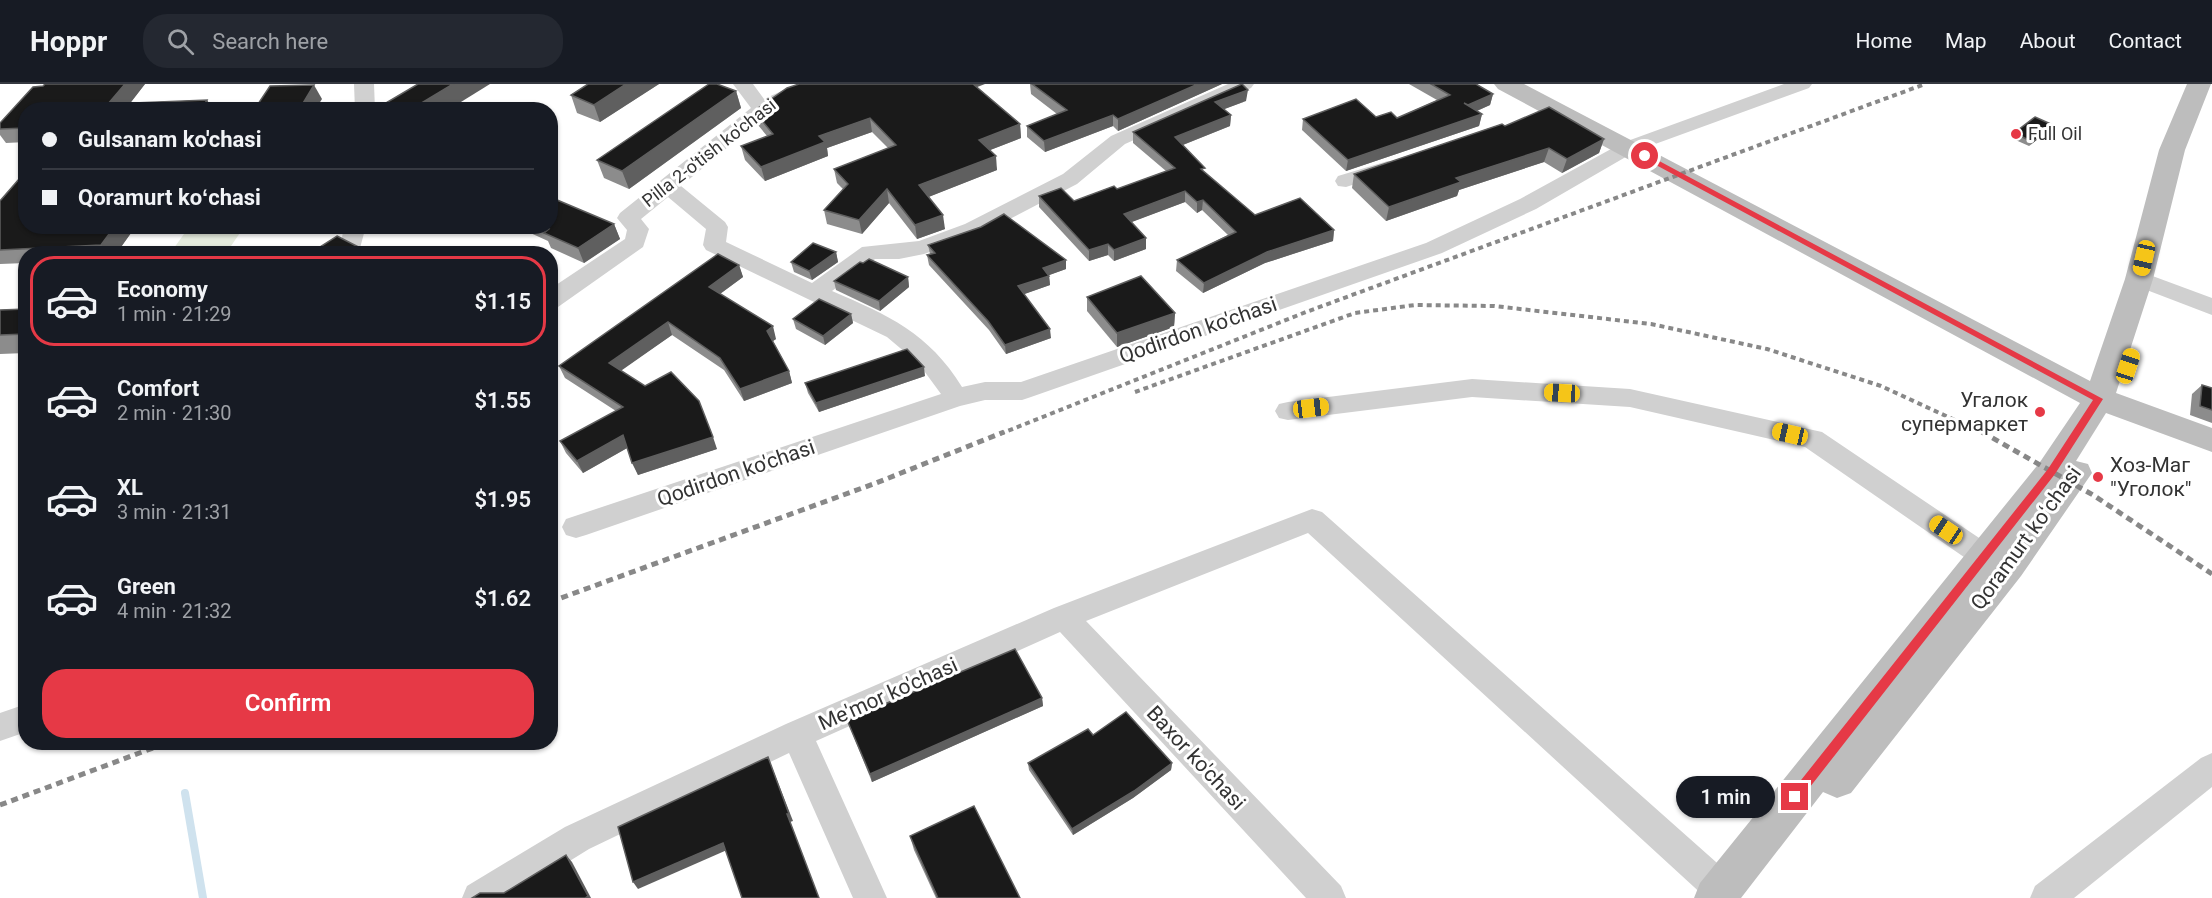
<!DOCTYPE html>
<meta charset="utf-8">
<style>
body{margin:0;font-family:Roboto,sans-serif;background:#242831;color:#f1f3f6;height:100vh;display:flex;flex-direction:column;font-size:22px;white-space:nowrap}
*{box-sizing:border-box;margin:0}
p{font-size:20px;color:#9ea1a6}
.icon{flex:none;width:33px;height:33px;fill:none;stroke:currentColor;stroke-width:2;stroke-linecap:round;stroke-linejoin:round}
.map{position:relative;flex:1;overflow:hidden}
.side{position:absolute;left:18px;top:162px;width:540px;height:504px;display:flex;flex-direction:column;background:#171b24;border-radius:24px;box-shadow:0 2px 4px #0004}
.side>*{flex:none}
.hud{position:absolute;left:18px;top:18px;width:540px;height:132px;border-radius:24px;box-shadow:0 2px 4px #0004;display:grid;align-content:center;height:132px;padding:0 24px;background:#171b24}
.end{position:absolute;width:27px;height:27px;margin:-14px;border:8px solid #e63946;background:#fff;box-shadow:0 0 0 3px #fff}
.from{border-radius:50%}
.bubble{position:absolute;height:42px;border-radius:21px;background:#171b24;box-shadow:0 2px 4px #0004;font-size:20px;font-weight:600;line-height:42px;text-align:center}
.car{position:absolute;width:18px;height:36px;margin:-18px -9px;border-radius:8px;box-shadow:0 0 4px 2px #0007;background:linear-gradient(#f5c518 24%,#345 0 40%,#f5c518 0 76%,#345 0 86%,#f5c518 0)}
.hud b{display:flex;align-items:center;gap:21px;height:57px;font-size:22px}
.hud b+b{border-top:2px solid #363941}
.hud i{width:15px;height:15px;background:#f1f3f6}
ul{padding:10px 0 0;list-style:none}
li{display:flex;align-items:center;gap:18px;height:90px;margin:0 12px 9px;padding:0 12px;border:3px solid transparent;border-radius:24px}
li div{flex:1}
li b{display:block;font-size:22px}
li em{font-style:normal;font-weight:600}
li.on{border-color:#e63946}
li>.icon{width:54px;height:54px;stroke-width:1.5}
.button{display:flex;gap:12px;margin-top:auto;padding:12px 24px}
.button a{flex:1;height:69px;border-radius:24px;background:#e63946;color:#fff;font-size:24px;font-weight:600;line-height:69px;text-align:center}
header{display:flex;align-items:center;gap:36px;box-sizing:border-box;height:84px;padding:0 30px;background:#171b24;border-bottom:2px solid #363941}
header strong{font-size:28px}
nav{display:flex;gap:33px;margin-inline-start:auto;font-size:21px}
.search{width:420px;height:54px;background:#242831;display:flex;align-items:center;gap:15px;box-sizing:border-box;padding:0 21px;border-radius:24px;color:#9ea1a6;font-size:22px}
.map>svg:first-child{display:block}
.green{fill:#e6ecdf}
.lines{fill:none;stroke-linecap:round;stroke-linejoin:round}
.stream{stroke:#cfe2ee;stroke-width:8}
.minor{fill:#d0d0d0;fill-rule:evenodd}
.secondary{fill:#bdbdbd;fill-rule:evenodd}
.rail-far1{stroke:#888;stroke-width:4;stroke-dasharray:5 4;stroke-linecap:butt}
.rail{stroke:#888;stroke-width:5;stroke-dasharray:7 5;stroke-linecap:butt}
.wall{fill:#8c8c8c}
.shaded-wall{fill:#5f5f5f}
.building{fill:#1a1a1a;stroke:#5f5f5f;stroke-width:1.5}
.route{fill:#e63946}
.poi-dot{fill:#e63946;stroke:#fff;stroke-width:2}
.labels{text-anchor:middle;stroke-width:6;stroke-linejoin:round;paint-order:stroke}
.far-poi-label{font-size:18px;fill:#333;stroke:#fff;text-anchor:start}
.far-street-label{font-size:18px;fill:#333;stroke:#fff}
.street-label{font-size:21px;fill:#333;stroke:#fff}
.poi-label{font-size:21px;fill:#333;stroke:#fff;text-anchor:end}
</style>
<header>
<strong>Hoppr</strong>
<div class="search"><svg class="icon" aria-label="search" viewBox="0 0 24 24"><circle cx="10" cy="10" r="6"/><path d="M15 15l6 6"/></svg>Search here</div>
<nav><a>Home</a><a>Map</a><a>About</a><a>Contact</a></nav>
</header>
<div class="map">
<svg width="2212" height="814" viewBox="0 0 2212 814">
<rect width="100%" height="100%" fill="#fff"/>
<path class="green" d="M189 143V142L244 143 231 162 174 164Z"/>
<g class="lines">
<path class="stream" d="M185 709 203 814"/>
<g class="minor">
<path d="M354 0H374L375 26H355Z"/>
<path d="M733 0H753L764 15 797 0H826L823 4 789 16 769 29 681 102 725 138 728 143 726 158 812 199 862 163 919 157 965 140 1063 90 1111 52 1228 0H1254L1251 4 1125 60 1077 100 981 150 924 170 899 175H875L832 207C888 231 929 249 962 303L985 298H1021L1426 159 1520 115 1622 59 1784 0H1812L1809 4 1636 67 1536 125 1442 169 1031 313 1022 316H985L960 322 586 451 576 454 566 451 562 443 566 435 941 310 919 280 887 253 706 166 703 161 706 145 668 113 641 135 649 145 643 163 558 223 550 225V205L625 155 627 146 617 134 620 129 751 24Z"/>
<path d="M1388 77 1395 79 1398 83 1395 87 1346 103 1338 102 1335 97 1338 92Z"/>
<path d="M344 142H366L360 164H344L341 159Z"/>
<path d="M2139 187 2212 214V231L2131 200 2127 195 2131 190Z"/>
<path d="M1472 295 1630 305 1822 348 1994 464 1998 472 1994 480 1984 483 1974 480 1805 363 1630 323 1472 313 1288 336 1279 334 1275 327 1279 320 1288 318Z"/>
<path d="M1312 425 1322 428 1734 794 1739 806 1736 814H1706L1308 449 1086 537 1341 802 1346 814H1306L1060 548 816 657 887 814H853L789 669 589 765 510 814H462L467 802 565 743 786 640 1054 524Z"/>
<path d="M26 620V648L0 657V629Z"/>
<path d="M2212 669V703L2074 814H2030L2035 802 2201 674Z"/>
</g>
<path class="secondary" d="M1494 0H1524L2090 297 2125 195 2159 66 2187 0H2211L2185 66 2153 195 2116 309 2212 344V368L2106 329 2076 377 2088 380 2092 389 2021 492 1851 709 1837 714 1823 708 1741 814H1694L1700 799 2040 378 2080 319 1498 5Z"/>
<g class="rail-far1">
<path d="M1135 308 1355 229 1415 221 1494 222 1651 240 1767 265 1881 302 1985 350"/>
<path d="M1000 350 1306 228 1925 0"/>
</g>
<g class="rail">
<path d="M1982 348 2093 411 2212 490"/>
<path d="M550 518 876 399 1004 348"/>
<path d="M0 721 169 658"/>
</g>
</g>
<g class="wall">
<path d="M45 0H145L130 19 207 16 213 26H26V58L6 59 0 51V39L33 3 43 2Z"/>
<path d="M588 0H659L600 38 577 29 571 11Z"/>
<path d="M1030 0H1222L1118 47 1113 42 1045 68 1027 53V42L1057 30 1031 10Z"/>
<path d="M1409 0H1476L1493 10 1490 21 1477 27 1482 30 1479 42 1346 87 1302 46 1303 35 1376 33 1397 34 1437 16Z"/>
<path d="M977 3 1020 40 1021 54 990 66 997 86 928 113 945 145 917 155 889 119 862 150 827 140 824 126 843 105 837 99 834 85 888 64 872 48 827 64 828 72 765 97 745 76 741 62 767 52 758 41 754 27Z"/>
<path d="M736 7 741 24 629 105 604 94 597 76Z"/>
<path d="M1246 17 1224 25 1231 31 1230 42 1183 61 1204 88 1255 131 1334 146 1333 157 1265 179 1203 209 1176 187 1177 176 1228 151 1202 126 1197 129 1185 118 1131 138 1146 154V165L1114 177 1108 171 1089 177 1039 123V112L1074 117 1117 105 1166 87 1133 59V48Z"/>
<path d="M2053 41 2050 45 2029 62 2011 54 2014 49Z"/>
<path d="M1505 42 1604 55 1599 69 1562 89 1544 78 1459 106 1457 112 1386 137 1352 104 1354 90Z"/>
<path d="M0 117 26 142H136L116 170H26V179L0 180Z"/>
<path d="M614 140 620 155 584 179 551 164 548 157 515 142H550Z"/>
<path d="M928 161 1066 185 1049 191 1050 201 1024 210 1051 254 1006 270 989 246 929 181 927 171 930 170Z"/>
<path d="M836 168 838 178 812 196 794 188 791 178Z"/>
<path d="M739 181 743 193 720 210 776 255 773 257 789 287 792 299 744 317 724 286 672 251 621 286 717 365 638 391 627 364 583 389 566 369 560 357 616 327 565 294 559 282Z"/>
<path d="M908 193 909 203 880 227 836 206 834 197Z"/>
<path d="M1087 213 1175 229 1174 243 1117 263 1087 227Z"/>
<path d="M26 225V269L0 270V226Z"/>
<path d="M851 230 853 239 825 261 796 245 793 235Z"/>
<path d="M925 292 819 328 808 309 805 299Z"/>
<path d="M2202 301 2212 304V339L2190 331 2192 310Z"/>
<path d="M1042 614 1043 622 872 698 847 636Z"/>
<path d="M1093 651 1172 679 1171 686 1133 714 1073 751 1029 686 1028 679Z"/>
<path d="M910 752 1020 814H936L914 766Z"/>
</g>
<g class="shaded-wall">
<path d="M125 0H145L125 26 108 20Z"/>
<path d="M453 0H490L448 26H410Z"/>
<path d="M626 0H659L600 38 594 21Z"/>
<path d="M966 0H985L967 7Z"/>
<path d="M1198 0H1222L1118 47V35Z"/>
<path d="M314 1 322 15 315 26H299Z"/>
<path d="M1248 6 1246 17 1214 29 1215 18Z"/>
<path d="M736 7 741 24 629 105 622 87Z"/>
<path d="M1493 10 1490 21 1465 32 1468 21Z"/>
<path d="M207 16 213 26H201Z"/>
<path d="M1482 30 1479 42 1346 87 1348 76Z"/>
<path d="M1113 31V42L1045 68 1044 57Z"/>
<path d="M1231 31 1230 42 1175 64V53Z"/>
<path d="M870 34 872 48 827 64 828 72 765 97 761 83 819 52Z"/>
<path d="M1020 40 1021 54 980 70 979 56Z"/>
<path d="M2053 41 2050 45 2029 62 2033 58Z"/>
<path d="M1604 55 1599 69 1562 89 1567 75Z"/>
<path d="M1549 64 1544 78 1459 106 1457 112 1386 137 1389 123 1456 94Z"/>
<path d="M996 72 997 86 921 116 919 101Z"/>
<path d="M887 105 889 119 862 150 859 136Z"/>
<path d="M1185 107V118L1124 141V130Z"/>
<path d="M1203 116 1202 126 1197 129V118Z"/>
<path d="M943 131 945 145 917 155 915 141Z"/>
<path d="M614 140 620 155 584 179 578 164Z"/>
<path d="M115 142H136L116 170H108L101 161Z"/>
<path d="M1334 146 1333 157 1265 179 1203 209 1204 199 1267 168Z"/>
<path d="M1146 154V165L1114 177V166Z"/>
<path d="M1108 160V171L1089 177V166Z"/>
<path d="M836 168 838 178 812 196 809 187Z"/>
<path d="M1066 176V185L1044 193 1043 184Z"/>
<path d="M739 181 743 193 713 215 709 203Z"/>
<path d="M1049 192 1050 201 1019 212 1018 202Z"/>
<path d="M908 193 909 203 880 227 879 217Z"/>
<path d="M1175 229 1174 243 1117 263V249Z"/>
<path d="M851 230 853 239 825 261 823 252Z"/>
<path d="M668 238 672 251 615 291 609 279Z"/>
<path d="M773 242 776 255 770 259 767 247Z"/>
<path d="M1050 245 1051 254 1006 270 1005 261Z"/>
<path d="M924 283 925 292 819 328 816 319Z"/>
<path d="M789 287 792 299 744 317 740 305Z"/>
<path d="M623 351 629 363 583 389 577 377Z"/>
<path d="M713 353 717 365 638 391 632 379Z"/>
<path d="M550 408 555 422 550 423Z"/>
<path d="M1042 614 1043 622 872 698 870 690Z"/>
<path d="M768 673 793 737 790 738 820 814 787 730Z"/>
<path d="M1172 679 1171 686 1133 714 1073 751 1072 745Z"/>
<path d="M723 759 727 766 638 805 633 798Z"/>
<path d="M566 771 572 778 591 814H585Z"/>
</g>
<g class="building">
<path d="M45 0H125L108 20 207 16 201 26H26V44L0 45V39L33 3 43 2Z"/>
<path d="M418 0H453L410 26H374Z"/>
<path d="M588 0H626L594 21 571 11Z"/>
<path d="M709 0H717L736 7 622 87 597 76Z"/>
<path d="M799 0H973L1020 40 979 56 996 72 919 101 943 131 915 141 887 105 859 136 824 126 848 100 834 85 896 61 870 34 819 52 825 58 761 83 741 62 773 50 754 27 787 4Z"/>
<path d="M1032 0H1198L1118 35 1113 31 1044 57 1027 42 1067 26Z"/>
<path d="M1242 0 1248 6 1215 18 1231 31 1175 53 1205 84 1201 85 1255 131 1300 114 1334 146 1267 168 1204 199 1177 176 1236 148 1203 116 1197 118 1185 107 1124 130 1146 154 1114 166 1108 160 1089 166 1039 112 1061 104 1074 117 1114 102 1117 105 1175 84 1133 48Z"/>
<path d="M1431 0H1476L1493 10 1468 21 1464 19 1482 30 1348 76 1303 35 1356 15 1376 33 1391 28 1397 34 1450 11Z"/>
<path d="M314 1 299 26H254L270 2Z"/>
<path d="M1549 23 1604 55 1567 75 1549 64 1456 94 1461 98 1389 123 1354 90 1502 40 1505 42Z"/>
<path d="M2035 33 2053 41 2033 58 2014 49Z"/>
<path d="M26 87V142H115L101 161 0 166V117Z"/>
<path d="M550 113 614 140 578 164 544 149 549 145 543 142H550Z"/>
<path d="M1004 130 1066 176 1043 184 1049 192 1018 202 1050 245 1005 261 988 237 927 171 935 169 928 161 981 143Z"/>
<path d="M337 152 372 170H309Z"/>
<path d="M813 159 836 168 809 187 791 178Z"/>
<path d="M718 170 739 181 709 203 773 242 767 247 789 287 740 305 720 274 668 238 609 279 645 302 671 288 699 317 713 353 632 379 623 351 577 377 560 357 623 323 559 282Z"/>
<path d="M869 175 908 193 879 217 834 197 860 178 863 179Z"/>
<path d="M1141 192 1175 229 1117 249 1087 213Z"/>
<path d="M819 215 851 230 823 252 793 235Z"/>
<path d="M26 225V250L0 251V226Z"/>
<path d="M907 265 924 283 816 319 805 299Z"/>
<path d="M2202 301 2212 304V326L2200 322Z"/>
<path d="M1015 565 1042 614 870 690 847 636Z"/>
<path d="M1126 628 1172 679 1134 707 1072 745 1028 679 1088 645 1093 651Z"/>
<path d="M768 673 789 730H787L819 814H742L723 759 633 798 618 743Z"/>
<path d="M974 722 1020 814H938L910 752Z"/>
<path d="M566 771 588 812 585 814H472L480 809H504Z"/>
</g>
<path class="route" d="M1643 71H1648L2103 315 2055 390 1799 717 1795 719 1790 717V710L2048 385 2093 316 1643 74Z"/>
<g class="poi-dot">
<circle cx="2016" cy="50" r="6"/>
<circle cx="2040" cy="328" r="6"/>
<circle cx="2098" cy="393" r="6"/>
</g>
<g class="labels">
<g class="far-poi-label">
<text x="2028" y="56">Full Oil</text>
</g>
<g class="far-street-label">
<text transform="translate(709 69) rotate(-38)" y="6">Pilla 2-o'tish ko'chasi</text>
</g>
<g class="street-label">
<text transform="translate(1198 246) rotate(-19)" y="7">Qodirdon ko'chasi</text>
<text transform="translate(736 389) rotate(-19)" y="7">Qodirdon ko'chasi</text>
<text transform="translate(2026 454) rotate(-54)" y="7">Qoramurt koʻchasi</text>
<text transform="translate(888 610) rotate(-24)" y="7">Me'mor ko'chasi</text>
<text transform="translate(1196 674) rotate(47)" y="7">Baxor ko'chasi</text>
</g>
<g class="poi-label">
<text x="2028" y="323">Угалок<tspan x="2028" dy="24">супермаркет</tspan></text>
<text x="2110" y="388" text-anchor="start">Хоз-Маг<tspan x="2110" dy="24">"Уголок"</tspan></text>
</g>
</g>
</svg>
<i class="end from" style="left:1645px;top:72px"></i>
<i class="end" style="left:1795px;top:713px"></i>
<div class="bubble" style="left:1676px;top:692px;width:99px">1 min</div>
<i class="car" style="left:2144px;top:174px;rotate:193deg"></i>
<i class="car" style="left:2128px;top:282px;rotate:18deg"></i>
<i class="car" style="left:1562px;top:309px;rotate:273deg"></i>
<i class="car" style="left:1311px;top:324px;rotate:83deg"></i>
<i class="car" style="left:1790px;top:350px;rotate:283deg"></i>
<i class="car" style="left:1946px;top:446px;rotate:304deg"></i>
<div class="hud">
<b><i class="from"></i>Gulsanam ko'chasi</b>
<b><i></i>Qoramurt koʻchasi</b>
</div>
<section class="side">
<ul>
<li class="on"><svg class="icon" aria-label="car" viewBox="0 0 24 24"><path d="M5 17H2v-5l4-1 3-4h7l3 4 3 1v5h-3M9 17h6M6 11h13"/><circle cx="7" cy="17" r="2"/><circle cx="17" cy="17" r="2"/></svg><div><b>Economy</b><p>1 min · 21:29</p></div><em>$1.15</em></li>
<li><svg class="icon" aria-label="car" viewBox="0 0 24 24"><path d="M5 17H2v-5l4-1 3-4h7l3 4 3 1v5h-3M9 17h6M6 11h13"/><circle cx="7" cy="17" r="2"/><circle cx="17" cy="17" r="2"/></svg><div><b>Comfort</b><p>2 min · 21:30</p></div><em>$1.55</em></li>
<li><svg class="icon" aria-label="car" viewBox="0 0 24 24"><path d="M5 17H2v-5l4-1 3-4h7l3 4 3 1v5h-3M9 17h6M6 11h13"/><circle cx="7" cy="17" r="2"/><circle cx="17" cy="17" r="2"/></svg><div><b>XL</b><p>3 min · 21:31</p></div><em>$1.95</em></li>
<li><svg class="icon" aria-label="car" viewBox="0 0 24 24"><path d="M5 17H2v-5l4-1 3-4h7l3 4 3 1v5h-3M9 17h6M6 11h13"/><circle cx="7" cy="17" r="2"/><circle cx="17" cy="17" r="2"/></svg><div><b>Green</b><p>4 min · 21:32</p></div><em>$1.62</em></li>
</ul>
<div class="button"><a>Confirm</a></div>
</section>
</div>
